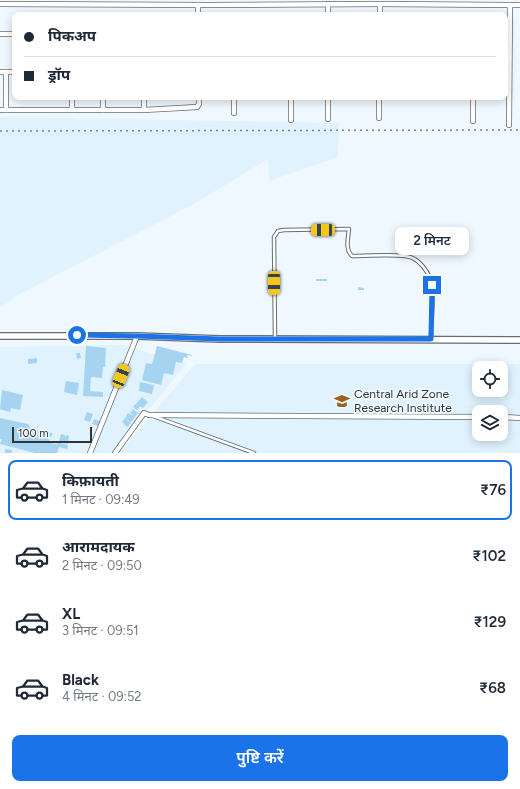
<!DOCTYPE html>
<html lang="hi">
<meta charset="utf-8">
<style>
body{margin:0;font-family:Figtree,"Noto Sans Devanagari",sans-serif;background:#f6f6f7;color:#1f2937;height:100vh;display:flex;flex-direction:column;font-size:15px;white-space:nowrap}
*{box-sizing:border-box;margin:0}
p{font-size:13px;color:#747a83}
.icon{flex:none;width:22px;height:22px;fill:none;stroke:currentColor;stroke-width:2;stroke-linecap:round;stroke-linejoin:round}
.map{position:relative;height:453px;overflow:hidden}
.side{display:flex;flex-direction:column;background:#fff;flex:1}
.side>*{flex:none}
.banner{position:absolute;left:12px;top:12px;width:496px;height:88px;border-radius:8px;box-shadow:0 2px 10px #0003;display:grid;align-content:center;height:88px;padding:0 12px;background:#fff}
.buttons{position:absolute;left:472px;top:361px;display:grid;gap:8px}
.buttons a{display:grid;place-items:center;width:36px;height:36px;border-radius:8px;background:#fff;box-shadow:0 2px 10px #0003;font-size:20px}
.scale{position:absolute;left:12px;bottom:10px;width:80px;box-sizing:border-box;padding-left:4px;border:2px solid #313538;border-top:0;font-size:11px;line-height:14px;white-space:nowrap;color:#313538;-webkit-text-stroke:3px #eff8fe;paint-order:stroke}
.end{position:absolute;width:18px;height:18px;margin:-9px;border:5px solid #1a73e8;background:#fff;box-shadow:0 0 0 2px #fff}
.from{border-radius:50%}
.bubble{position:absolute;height:28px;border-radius:8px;background:#fff;box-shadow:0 2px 10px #0003;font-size:13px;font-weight:600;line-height:28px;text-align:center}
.car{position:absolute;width:12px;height:24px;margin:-12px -6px;border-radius:5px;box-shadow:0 0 3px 1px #0007;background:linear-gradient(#f5c518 24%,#345 0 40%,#f5c518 0 76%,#345 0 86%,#f5c518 0)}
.banner b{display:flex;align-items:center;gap:14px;height:38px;font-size:15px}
.banner b+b{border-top:1px solid #e0e1e3}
.banner i{width:10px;height:10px;background:#1f2937}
ul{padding:7px 0 0;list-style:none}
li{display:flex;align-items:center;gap:12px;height:60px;margin:0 8px 6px;padding:0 4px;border:2px solid transparent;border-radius:8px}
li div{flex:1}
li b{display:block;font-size:15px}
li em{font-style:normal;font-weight:600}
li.active{border-color:#1a73e8}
li>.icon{width:36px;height:36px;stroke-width:1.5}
.cta{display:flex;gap:8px;margin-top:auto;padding:8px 12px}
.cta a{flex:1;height:46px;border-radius:8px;background:#1a73e8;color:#fff;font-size:16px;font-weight:600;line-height:46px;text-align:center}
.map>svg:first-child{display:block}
.built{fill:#dff2fe;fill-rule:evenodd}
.building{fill:#a6d4f0}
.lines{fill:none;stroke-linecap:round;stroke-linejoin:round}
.service-casing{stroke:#636d73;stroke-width:4.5}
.minor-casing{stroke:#636d73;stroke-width:6}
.tertiary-casing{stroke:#636d73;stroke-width:8}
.service{stroke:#fff;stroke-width:2.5}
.minor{stroke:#fff;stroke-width:4.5}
.tertiary{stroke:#fff;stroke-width:5.5}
.rail{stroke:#7c8287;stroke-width:1.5;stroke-dasharray:2 4;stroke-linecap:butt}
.route{stroke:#1a73e8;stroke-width:5}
.labels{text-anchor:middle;stroke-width:4;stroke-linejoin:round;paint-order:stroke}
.poi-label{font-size:12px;fill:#313538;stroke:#eff8fe;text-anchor:start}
</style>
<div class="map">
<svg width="520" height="453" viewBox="0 0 520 453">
<rect width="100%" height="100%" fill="#eff8fe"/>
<g class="built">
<path d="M0 117 339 123 338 157 269 181 268 159 194 204 18 295 0 308Z"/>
<path d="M124 345 186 364 113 453H0V347Z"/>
<path d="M195 364H520V453H119ZM479 368H501V390H479ZM479 412H501V434H479Z"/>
</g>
<g class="building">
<rect x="316" y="279" width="11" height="2"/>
<path d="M358 287 364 288V290H358Z"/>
<path d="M86 346 106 348 105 367H103L102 378 91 377 90 391 103 392V397L83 396Z"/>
<path d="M157 346 192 355V356L188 355 187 358 184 357 182 363 176 362 173 375 164 373 161 385 142 380 146 363 152 364Z"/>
<path d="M76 353H80L81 358 77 359Z"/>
<path d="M37 358V363L28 364V359Z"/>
<path d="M66 381 79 383 77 395 64 392Z"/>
<path d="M140 382 154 385 152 394 139 391Z"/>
<path d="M2 390 23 395 20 410 11 408 10 412 0 409Z"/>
<path d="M142 397 148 402 143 408 140 406 137 410 133 407Z"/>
<path d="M133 409 138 413 135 417 130 413Z"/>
<path d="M87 412 93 414 90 422 84 420Z"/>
<path d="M128 413 135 417 131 422 125 418Z"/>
<path d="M0 418 28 424 30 428 52 433V436L48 438 51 443 56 444 59 442 61 434 65 435V437L67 435 69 436 68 444 60 442V443L68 445 67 449 59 447 57 453H35L0 444 2 439H0Z"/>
<path d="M125 418 131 423 127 427 122 422Z"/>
<path d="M94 419 100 421 98 426 92 424Z"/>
<path d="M5 449 12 450V453H5Z"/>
</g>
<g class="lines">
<defs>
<g id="service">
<path d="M275 339 274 237 278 231 284 230 349 229C348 239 345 249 352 256 370 256 388 254 405 256 419 257 430 273 432 286 434 302 431 322 431 339"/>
<path d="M153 416 254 453"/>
</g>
<g id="minor">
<path d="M0 4 208 5 380 4 520 5"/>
<path d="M198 5V15"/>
<path d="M328 15V4"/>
<path d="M380 15V4"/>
<path d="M0 34H15"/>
<path d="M0 72H15"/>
<path d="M144 97V110"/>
<path d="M234 97V113"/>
<path d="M291 97V120"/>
<path d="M328 97V119"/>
<path d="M0 110H144L197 107 199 104V97"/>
<path d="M6 110V72"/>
<path d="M72 110V97"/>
<path d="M103 110V97"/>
<path d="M379 118V97"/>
<path d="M473 121V97"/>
<path d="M509 125 510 5"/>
<path d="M501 417 520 418"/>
<path d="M90 453 137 336"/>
<path d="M115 453 144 413 149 415 479 417"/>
</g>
<path id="tertiary" d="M0 336H137L220 339 520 340"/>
</defs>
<use href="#service" class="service-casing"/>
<use href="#minor" class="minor-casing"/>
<use href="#tertiary" class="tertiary-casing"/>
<use href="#service" class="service"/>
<use href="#minor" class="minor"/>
<use href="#tertiary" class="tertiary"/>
<path class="rail" d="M0 131 520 130"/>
</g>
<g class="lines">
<path class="route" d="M77 335 137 336 220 339H431L432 285"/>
</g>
<defs>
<symbol id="university-bare" viewBox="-9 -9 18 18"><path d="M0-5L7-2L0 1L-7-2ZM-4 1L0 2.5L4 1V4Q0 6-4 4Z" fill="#9a611f" stroke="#eff8fe" stroke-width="2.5" paint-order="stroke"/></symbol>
</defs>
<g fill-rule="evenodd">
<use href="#university-bare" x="331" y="390" width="22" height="22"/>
</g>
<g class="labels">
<g class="poi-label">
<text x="354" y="398">Central Arid Zone<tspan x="354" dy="14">Research Institute</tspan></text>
</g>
</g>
</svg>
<div class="buttons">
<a><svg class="icon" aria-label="locate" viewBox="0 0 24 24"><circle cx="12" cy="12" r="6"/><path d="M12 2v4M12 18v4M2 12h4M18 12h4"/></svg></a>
<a><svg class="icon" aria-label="layers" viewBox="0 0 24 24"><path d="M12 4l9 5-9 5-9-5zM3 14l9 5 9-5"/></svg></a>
</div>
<div class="scale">100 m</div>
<i class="end from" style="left:77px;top:335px"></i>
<i class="end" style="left:432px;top:285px"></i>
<div class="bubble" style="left:395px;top:227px;width:74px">2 मिनट</div>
<i class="car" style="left:323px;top:230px;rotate:270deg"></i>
<i class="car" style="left:274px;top:283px;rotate:180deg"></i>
<i class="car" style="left:121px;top:376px;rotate:22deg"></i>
<div class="banner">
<b><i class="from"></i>पिकअप</b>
<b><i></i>ड्रॉप</b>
</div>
</div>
<section class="side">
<ul>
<li class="active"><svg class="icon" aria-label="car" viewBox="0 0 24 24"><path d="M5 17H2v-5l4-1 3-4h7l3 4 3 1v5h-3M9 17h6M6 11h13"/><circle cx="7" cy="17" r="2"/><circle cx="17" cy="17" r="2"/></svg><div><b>किफ़ायती</b><p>1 मिनट · 09:49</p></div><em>₹76</em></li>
<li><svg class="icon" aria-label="car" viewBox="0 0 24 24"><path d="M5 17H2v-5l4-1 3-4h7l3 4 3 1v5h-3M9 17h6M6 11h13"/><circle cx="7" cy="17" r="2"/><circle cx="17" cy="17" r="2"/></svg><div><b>आरामदायक</b><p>2 मिनट · 09:50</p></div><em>₹102</em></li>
<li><svg class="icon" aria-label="car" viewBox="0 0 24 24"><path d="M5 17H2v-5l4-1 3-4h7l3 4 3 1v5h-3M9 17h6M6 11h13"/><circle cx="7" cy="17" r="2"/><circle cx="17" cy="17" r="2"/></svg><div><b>XL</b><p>3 मिनट · 09:51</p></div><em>₹129</em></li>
<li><svg class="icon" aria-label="car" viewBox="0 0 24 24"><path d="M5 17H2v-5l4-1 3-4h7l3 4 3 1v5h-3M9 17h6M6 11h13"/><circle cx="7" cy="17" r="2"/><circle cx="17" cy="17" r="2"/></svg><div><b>Black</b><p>4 मिनट · 09:52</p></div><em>₹68</em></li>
</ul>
<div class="cta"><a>पुष्टि करें</a></div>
</section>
